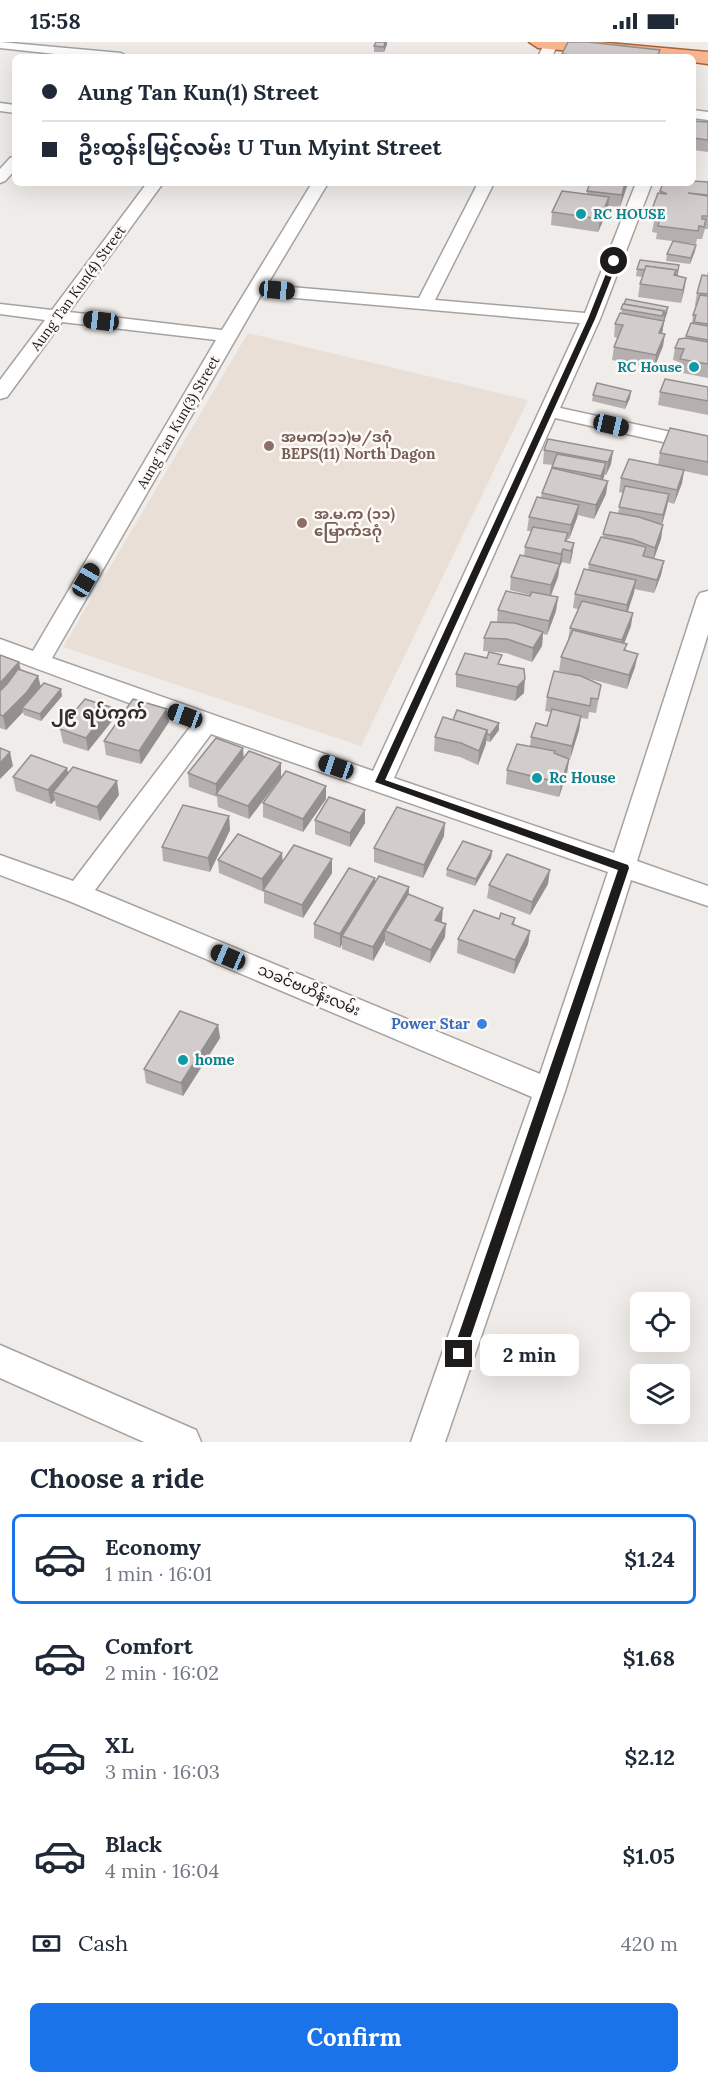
<!DOCTYPE html>
<meta charset="utf-8">
<style>
body{margin:0;font-family:Lora,"Noto Sans Myanmar",serif;background:#f2f2f3;color:#1f2937;height:100vh;display:flex;flex-direction:column;font-size:22px;white-space:nowrap}
*{box-sizing:border-box;margin:0}
p{font-size:20px;color:#747a83}
.icon{flex:none;width:33px;height:33px;fill:none;stroke:currentColor;stroke-width:2;stroke-linecap:round;stroke-linejoin:round}
.map{position:relative;height:1400px;overflow:hidden}
.details{display:flex;flex-direction:column;background:#fff;flex:1}
.details>*{flex:none}
.hud{position:absolute;left:12px;top:12px;width:684px;height:132px;border-radius:9px;box-shadow:0 6px 24px #0002;display:grid;align-content:center;height:132px;padding:0 30px;background:#fff}
.controls{position:absolute;left:630px;top:1250px;display:grid;gap:12px}
.controls a{display:grid;place-items:center;width:60px;height:60px;border-radius:9px;background:#fff;box-shadow:0 6px 24px #0002;font-size:30px}
.end{position:absolute;width:27px;height:27px;margin:-14px;border:8px solid #1d1c1b;background:#fff;box-shadow:0 0 0 3px #fff}
.from{border-radius:50%}
.bubble{position:absolute;height:42px;border-radius:9px;background:#fff;box-shadow:0 6px 24px #0002;font-size:20px;font-weight:800;line-height:42px;text-align:center}
.car{position:absolute;width:18px;height:36px;margin:-18px -9px;border-radius:8px;box-shadow:0 0 4px 2px #0007;background:linear-gradient(#222 24%,#8ab4d8 0 40%,#222 0 76%,#8ab4d8 0 86%,#222 0)}
.hud b{display:flex;align-items:center;gap:21px;height:57px;font-size:22px}
.hud b+b{border-top:2px solid #e0e1e3}
.hud i{width:15px;height:15px;background:#1f2937}
ul{padding:0;list-style:none}
li{display:flex;align-items:center;gap:18px;height:90px;margin:0 12px 9px;padding:0 18px;border:3px solid transparent;border-radius:9px}
li div{flex:1}
li b{display:block;font-size:22px}
li em{font-style:normal;font-weight:800}
li.on{border-color:#1a73e8}
li>.icon{width:54px;height:54px;stroke-width:1.5}
h2{padding:0 30px;font-size:27px;line-height:72px}
.pay{display:flex;align-items:center;gap:15px;height:66px;padding:0 30px;font-size:22px}
.pay p{margin-inline-start:auto}
.cta{display:flex;gap:12px;margin-top:auto;padding:12px 30px}
.cta a{flex:1;height:69px;border-radius:9px;background:#1a73e8;color:#fff;font-size:24px;font-weight:800;line-height:69px;text-align:center}
.status{display:flex;justify-content:space-between;align-items:center;height:42px;padding:0 30px;background:#fff;direction:ltr}
.status svg{height:16px;fill:currentColor}
.map>svg:first-child{display:block}
.built{fill:#e9dfd7}
.lines{fill:none;stroke-linecap:round;stroke-linejoin:round}
.minor-casing{stroke:#a6a29f;stroke-width:3}
.primary-casing{stroke:#aa6338;stroke-width:3}
.minor{fill:#fff;fill-rule:evenodd}
.primary{fill:#fab891;fill-rule:evenodd}
.wall{fill:#b5b0af}
.shaded-wall{fill:#93908f}
.building{fill:#d2cdcc;stroke:#93908f;stroke-width:1.5}
.route{fill:#1d1c1b}
.culture-dot{fill:#0f9aa8;stroke:#fdf9f6;stroke-width:2}
.education-dot{fill:#8d6e63;stroke:#fdf9f6;stroke-width:2}
.shop-dot{fill:#3f7fe0;stroke:#fdf9f6;stroke-width:2}
.labels{text-anchor:middle;stroke-width:5;stroke-linejoin:round;paint-order:stroke}
.far-culture-label{font-size:14px;font-weight:bold;fill:#0d838f;stroke:#fdf9f6;text-anchor:start}
.far-street-label{font-size:14px;fill:#1d1c1b;stroke:#fdf9f6}
.education-label{font-size:15px;font-weight:bold;fill:#785e54;stroke:#fdf9f6;text-anchor:start}
.culture-label{font-size:15px;font-weight:bold;fill:#0d838f;stroke:#fdf9f6;text-anchor:start}
.street-label{font-size:15px;fill:#1d1c1b;stroke:#fdf9f6}
.shop-label{font-size:15px;font-weight:bold;fill:#366cbe;stroke:#fdf9f6;text-anchor:end}
.quarter-label{font-size:18px;font-weight:bold;fill:#312e2c;stroke:#fdf9f6}
</style>
<div class="status"><b>15:58</b><svg viewBox="0 0 49 12"><path d="M0 12V9h3v3zM5 12V6h3v6zM10 12V3h3v9zM15 12V0h3v12zM26 1h20v11H26zM47 4h2v5h-2z"/></svg></div>
<div class="map">
<svg width="708" height="1400" viewBox="0 0 708 1400">
<rect width="100%" height="100%" fill="#efece9"/>
<path class="built" d="M248 291 528 358 361 704 63 605Z"/>
<g class="lines">
<defs>
<g id="minor">
<path d="M0 0 121 11 128 15H83L0 6Z"/>
<path d="M545 0 558 1 552 15H538Z"/>
<path d="M0 61 15 63V71L0 69Z"/>
<path d="M693 68 708 70V78L693 76Z"/>
<path d="M15 114V128L5 139 0 141V127L10 116Z"/>
<path d="M147 141H163L69 270 222 288 312 141H328L267 243 419 256 478 141H494L435 258 585 271 636 141H652L600 277 560 366 708 398V410L555 376 394 736 614 811 697 556 700 551 708 549V592L637 819 708 844V864L631 838 565 1049 445 1400H411L532 1055 69 859 0 833V813L73 839 191 684 0 613V597L33 609 216 298 62 280 7 355 0 357V338L45 278 0 272V262L52 268ZM261 253 580 281 373 729 52 616ZM211 692 608 830 540 1032 95 848Z"/>
<path d="M0 1303 196 1388 201 1400H144L0 1336Z"/>
</g>
<path id="primary" d="M529 0H597L708 10V22L693 20V15H638L538 6Z"/>
</defs>
<use href="#minor" class="minor-casing"/>
<use href="#primary" class="primary-casing"/>
<use href="#minor" class="minor"/>
<use href="#primary" class="primary"/>
</g>
<g class="wall">
<path d="M387 2 384 10H374V4Z"/>
<path d="M660 8 659 15H562V12Z"/>
<path d="M693 79 708 80V110L693 108Z"/>
<path d="M708 140V187H705L702 197H697L696 202 656 197 657 191 652 190 654 179H651L652 167 660 151 663 141Z"/>
<path d="M628 141 620 165 608 164V168L598 190 551 183 552 170 587 152V149Z"/>
<path d="M695 209 690 222 666 219 667 212Z"/>
<path d="M637 227 678 230 677 234 686 236 681 261 638 255 640 242 643 235 636 234Z"/>
<path d="M708 229V336L678 330 679 320 673 318 675 306 686 296 692 281 693 273 696 264 695 263 697 251 707 234Z"/>
<path d="M668 265 667 271 664 280 662 291 663 304 654 326 612 318 614 305 618 296 614 295 615 282 621 272 622 266Z"/>
<path d="M708 345V373L658 363 660 350Z"/>
<path d="M593 353 630 356 625 367 592 359Z"/>
<path d="M708 394V434L684 429 682 441 674 462 668 460 662 483 661 497 654 517 664 519 661 533 654 551 634 547 628 570 631 584 624 601 626 609 635 625 627 647 586 636 601 643 596 671 589 670 588 677 581 676 579 688 569 718 567 731 559 755 506 742 507 728 530 704 531 695 547 684 551 670 545 669 547 655 568 631 559 629 561 615 568 598 570 586 578 567 573 566 575 552 588 528 589 522 603 495V492L618 471 623 451 619 450 621 436 658 423 660 411Z"/>
<path d="M544 408 613 409 611 422 606 433H604L603 438 606 452 594 477 578 473 569 497H568L567 499 574 501 572 514 570 522 562 520 559 526 558 535 551 554 558 555 556 569 547 593 543 592 542 604 532 620 506 611 483 609 484 596 497 580 498 568 530 554V553L510 548 511 535 524 514 525 505 531 489H527L529 475 541 455 542 451 552 427 553 423 543 422Z"/>
<path d="M0 613 21 628 38 634 41 645 62 654 41 679 24 673 23 670 6 688 0 686Z"/>
<path d="M501 622 524 651 515 659 456 645V632Z"/>
<path d="M453 678 499 688 490 700 486 699 478 723 460 715 434 709 435 695Z"/>
<path d="M112 679 88 709 63 701 60 687Z"/>
<path d="M169 680 141 722 106 713 104 699Z"/>
<path d="M244 716 281 735 249 777 218 765 217 755 189 745 188 731Z"/>
<path d="M68 731 119 753 100 779 56 764 55 758 51 762 16 749 13 735Z"/>
<path d="M326 757 303 790 263 775V761Z"/>
<path d="M365 768V781L350 805 315 792V778Z"/>
<path d="M229 774 230 788 210 830 163 819 162 805Z"/>
<path d="M444 794 423 836 374 820V806Z"/>
<path d="M492 809 491 816 475 844 446 834 447 827Z"/>
<path d="M282 811V820L332 817V831L303 876 264 861V850L219 831 218 818Z"/>
<path d="M375 836V841L409 845V852L442 879 445 895 430 921 385 903V898L373 919 342 907V902L340 906 314 896V882Z"/>
<path d="M548 842 530 873 487 856 489 843Z"/>
<path d="M515 876 514 883 530 889 528 902 514 932 457 911 458 897 499 877Z"/>
<path d="M218 983 220 996 183 1054 146 1041 144 1027Z"/>
</g>
<g class="shaded-wall">
<path d="M385 0H387V2L384 10V5Z"/>
<path d="M625 141H628L620 165 622 153Z"/>
<path d="M609 155 608 168 598 190 600 177Z"/>
<path d="M696 203 695 209 690 222 691 216Z"/>
<path d="M686 236 684 249 681 261 683 248Z"/>
<path d="M668 265 667 271 664 280 662 292 659 291 663 280 664 274Z"/>
<path d="M665 292 663 304 654 326 656 313Z"/>
<path d="M631 349 630 356 625 367 626 360Z"/>
<path d="M613 409 611 422 606 433 608 420Z"/>
<path d="M606 421 604 435 599 447 601 434Z"/>
<path d="M684 428 682 441 674 462 677 448Z"/>
<path d="M608 439 606 452 594 477 596 463Z"/>
<path d="M669 452 667 465 661 486 663 473Z"/>
<path d="M579 463 577 476 569 497 571 483Z"/>
<path d="M663 483 661 497 653 519 655 506Z"/>
<path d="M574 501 572 514 570 522 571 509Z"/>
<path d="M563 507 562 520 559 526 561 512Z"/>
<path d="M664 519 661 533 654 551 657 538Z"/>
<path d="M560 522 558 535 549 557 551 543Z"/>
<path d="M636 538 634 551 625 577 627 563Z"/>
<path d="M558 555 556 569 547 593 549 579Z"/>
<path d="M633 571 631 584 620 612 622 598Z"/>
<path d="M543 590 542 604 532 620 533 606Z"/>
<path d="M638 612 635 625 627 647 629 633Z"/>
<path d="M19 620 22 633 0 658V641Z"/>
<path d="M38 634 41 647 22 666 23 670 6 688 3 674Z"/>
<path d="M525 637 524 651 515 659 517 645Z"/>
<path d="M61 647 62 654 41 679 40 672Z"/>
<path d="M110 665 112 679 88 709 86 696Z"/>
<path d="M167 667 169 680 141 722 139 709Z"/>
<path d="M581 674 579 688 570 718 572 704Z"/>
<path d="M499 681V688L490 700V693Z"/>
<path d="M487 688 486 702 478 723 479 709Z"/>
<path d="M243 706 244 720 216 752V742Z"/>
<path d="M10 710 13 724 0 737V721Z"/>
<path d="M569 717 567 731 559 755 561 741Z"/>
<path d="M281 721V735L249 777 248 764Z"/>
<path d="M67 726 70 739 53 750 55 758 51 762 48 748Z"/>
<path d="M117 739 119 753 100 779 97 765Z"/>
<path d="M326 744V757L303 790V777Z"/>
<path d="M365 768V781L350 805V791Z"/>
<path d="M229 774 230 788 210 830 208 816Z"/>
<path d="M445 781 444 794 423 836 424 823Z"/>
<path d="M492 809 491 816 475 844 476 837Z"/>
<path d="M282 811 283 824 263 848V850L262 837Z"/>
<path d="M332 817V831L303 876 302 863Z"/>
<path d="M550 828 548 842 530 873 532 860Z"/>
<path d="M375 836V850L342 894V902L340 906V892Z"/>
<path d="M409 845 408 859 385 889V898L373 919V905Z"/>
<path d="M443 866 442 879 435 891V878Z"/>
<path d="M446 882 445 895 430 921 431 908Z"/>
<path d="M530 889 528 902 514 932 515 918Z"/>
<path d="M218 983 220 996 183 1054 181 1041Z"/>
</g>
<g class="building">
<path d="M376 0H385L384 5 374 4Z"/>
<path d="M568 0H588L660 8 657 15H591L562 12Z"/>
<path d="M693 79 708 80V98L693 96Z"/>
<path d="M693 139 708 140V153L688 151 708 154V174H702V177H706L704 185 699 184 698 189 658 184 659 179 654 178 656 173H663L664 168 652 167 658 151 667 152 660 149 663 141H693Z"/>
<path d="M590 141H625L622 153 587 149Z"/>
<path d="M562 149 609 155 600 177 552 170Z"/>
<path d="M673 199 696 203 691 216 667 212Z"/>
<path d="M640 218 679 223 677 233H675L676 228 646 224 645 228 637 227Z"/>
<path d="M646 224 676 228 674 233 686 236 683 248 640 242Z"/>
<path d="M702 233 708 234V252L697 251Z"/>
<path d="M700 253 708 254V282L694 280 696 273H693Z"/>
<path d="M626 257 668 265 664 274V269L624 262Z"/>
<path d="M623 262 664 269 662 274 621 267Z"/>
<path d="M620 271 664 279 659 291 665 292 656 313 614 305 623 283 615 282Z"/>
<path d="M691 281 708 284V298L686 294Z"/>
<path d="M686 296 708 300V322L680 317 684 307 675 306 679 297Z"/>
<path d="M665 337 708 345V359L660 350Z"/>
<path d="M597 341 631 349 626 360 593 353Z"/>
<path d="M670 386 708 394V420L660 411Z"/>
<path d="M548 397 613 409 608 420 544 408Z"/>
<path d="M557 412 606 421 601 434 552 425Z"/>
<path d="M629 417 684 428 677 448 621 436Z"/>
<path d="M552 426 608 439 596 463 542 451Z"/>
<path d="M625 444 669 452 663 473 619 465Z"/>
<path d="M537 455 579 463 571 483 529 475Z"/>
<path d="M610 470 639 475 663 483 655 506 632 497 603 492Z"/>
<path d="M533 485 568 491 565 499 574 501 571 509 563 507 561 512 525 505Z"/>
<path d="M601 495 646 505 643 514 664 519 657 538 589 522Z"/>
<path d="M520 513 560 522 551 543 511 535Z"/>
<path d="M584 527 636 538 627 563 575 552Z"/>
<path d="M506 549 530 554 532 550 558 555 549 579 498 568Z"/>
<path d="M582 559 633 571 622 598 570 586Z"/>
<path d="M491 580 515 581 543 590 533 606 507 597 484 596Z"/>
<path d="M573 588 627 602 624 608 638 612 629 633 561 615Z"/>
<path d="M489 610 502 613 498 622 524 627 525 637 517 645 456 632 465 611 487 616Z"/>
<path d="M0 613 19 620 0 641Z"/>
<path d="M18 627 38 634 27 650 3 674 0 673V649L7 642Z"/>
<path d="M554 629 581 634 601 643 598 657 591 656 590 664 547 655Z"/>
<path d="M44 641 61 647 40 672 22 666Z"/>
<path d="M85 657 110 665 86 696 60 687Z"/>
<path d="M133 657 167 667 139 709 104 699Z"/>
<path d="M552 667 581 674 572 704 531 695 536 681 547 684Z"/>
<path d="M457 668 499 681 490 693 487 692V688L453 678Z"/>
<path d="M443 675 487 688 479 709 461 701 435 695Z"/>
<path d="M216 696 243 706 216 742 188 731Z"/>
<path d="M517 702 555 709 554 711 569 717 561 741 507 728Z"/>
<path d="M0 706 10 710 0 721Z"/>
<path d="M249 709 281 721 248 764 216 752Z"/>
<path d="M31 713 67 726 48 748 13 735Z"/>
<path d="M73 725 117 739 97 765 53 750Z"/>
<path d="M286 729 326 744 303 777 263 761Z"/>
<path d="M329 755 365 768 350 791 315 778Z"/>
<path d="M183 763 229 774 208 816 162 805Z"/>
<path d="M397 765 445 781 424 823 374 806Z"/>
<path d="M238 792 282 811 262 837 218 818Z"/>
<path d="M463 799 492 809 476 837 447 827Z"/>
<path d="M294 803 332 817 302 863 263 848Z"/>
<path d="M507 812 550 828 532 860 489 843Z"/>
<path d="M349 826 375 836 340 892 314 882Z"/>
<path d="M379 834 409 845 373 905 342 894Z"/>
<path d="M408 852 443 866 435 878 446 882 431 908 385 889Z"/>
<path d="M474 868 499 877 501 871 515 876 512 882 530 889 515 918 458 897Z"/>
<path d="M180 969 218 983 181 1041 144 1027Z"/>
</g>
<path class="route" d="M614 217 618 219 595 277 385 738 628 823 629 826 465 1312 459 1319 452 1312 618 828 375 740 588 277 611 219Z"/>
<g class="culture-dot">
<circle cx="581" cy="172" r="6"/>
<circle cx="694" cy="325" r="6"/>
<circle cx="537" cy="736" r="6"/>
<circle cx="183" cy="1018" r="6"/>
</g>
<g class="education-dot">
<circle cx="269" cy="404" r="6"/>
<circle cx="302" cy="481" r="6"/>
</g>
<circle class="shop-dot" cx="482" cy="982" r="6"/>
<g class="labels">
<g class="far-culture-label">
<text x="593" y="177">RC HOUSE</text>
<text x="682" y="330" text-anchor="end">RC House</text>
</g>
<g class="far-street-label">
<text transform="translate(78 246) rotate(-54)" y="5">Aung Tan Kun(4) Street</text>
<text transform="translate(178 380) rotate(-60)" y="5">Aung Tan Kun(3) Street</text>
</g>
<g class="education-label">
<text x="281" y="400">အမက(၁၁)မ/ဒဂုံ<tspan x="281" dy="17">BEPS(11) North Dagon</tspan></text>
<text x="314" y="477">အ.မ.က (၁၁)<tspan x="314" dy="17">မြောက်ဒဂုံ</tspan></text>
</g>
<g class="culture-label">
<text x="549" y="741">Rc House</text>
<text x="195" y="1023">home</text>
</g>
<g class="street-label">
<text transform="translate(309 948) rotate(23)" y="5">သခင်ဗဟိန်းလမ်း</text>
</g>
<g class="shop-label">
<text x="470" y="987">Power Star</text>
</g>
<g class="quarter-label">
<text x="99" y="677">၂၉ ရပ်ကွက်</text>
</g>
</g>
</svg>
<div class="controls">
<a><svg class="icon" aria-label="locate" viewBox="0 0 24 24"><circle cx="12" cy="12" r="6"/><path d="M12 2v4M12 18v4M2 12h4M18 12h4"/></svg></a>
<a><svg class="icon" aria-label="layers" viewBox="0 0 24 24"><path d="M12 4l9 5-9 5-9-5zM3 14l9 5 9-5"/></svg></a>
</div>
<i class="end from" style="left:614px;top:219px"></i>
<i class="end" style="left:459px;top:1312px"></i>
<div class="bubble" style="left:480px;top:1292px;width:99px">2 min</div>
<i class="car" style="left:277px;top:248px;rotate:95deg"></i>
<i class="car" style="left:101px;top:279px;rotate:277deg"></i>
<i class="car" style="left:611px;top:383px;rotate:103deg"></i>
<i class="car" style="left:86px;top:538px;rotate:30deg"></i>
<i class="car" style="left:185px;top:674px;rotate:290deg"></i>
<i class="car" style="left:336px;top:725px;rotate:289deg"></i>
<i class="car" style="left:228px;top:915px;rotate:293deg"></i>
<div class="hud">
<b><i class="from"></i>Aung Tan Kun(1) Street</b>
<b><i></i>ဦးထွန်းမြင့်လမ်း U Tun Myint Street</b>
</div>
</div>
<section class="details">
<h2>Choose a ride</h2>
<ul>
<li class="on"><svg class="icon" aria-label="car" viewBox="0 0 24 24"><path d="M5 17H2v-5l4-1 3-4h7l3 4 3 1v5h-3M9 17h6M6 11h13"/><circle cx="7" cy="17" r="2"/><circle cx="17" cy="17" r="2"/></svg><div><b>Economy</b><p>1 min · 16:01</p></div><em>$1.24</em></li>
<li><svg class="icon" aria-label="car" viewBox="0 0 24 24"><path d="M5 17H2v-5l4-1 3-4h7l3 4 3 1v5h-3M9 17h6M6 11h13"/><circle cx="7" cy="17" r="2"/><circle cx="17" cy="17" r="2"/></svg><div><b>Comfort</b><p>2 min · 16:02</p></div><em>$1.68</em></li>
<li><svg class="icon" aria-label="car" viewBox="0 0 24 24"><path d="M5 17H2v-5l4-1 3-4h7l3 4 3 1v5h-3M9 17h6M6 11h13"/><circle cx="7" cy="17" r="2"/><circle cx="17" cy="17" r="2"/></svg><div><b>XL</b><p>3 min · 16:03</p></div><em>$2.12</em></li>
<li><svg class="icon" aria-label="car" viewBox="0 0 24 24"><path d="M5 17H2v-5l4-1 3-4h7l3 4 3 1v5h-3M9 17h6M6 11h13"/><circle cx="7" cy="17" r="2"/><circle cx="17" cy="17" r="2"/></svg><div><b>Black</b><p>4 min · 16:04</p></div><em>$1.05</em></li>
</ul>
<div class="pay"><svg class="icon" aria-label="cash" viewBox="0 0 24 24"><path d="M3 7h18v10H3z"/><circle cx="12" cy="12" r="2"/></svg>Cash<p>420 m</p></div>
<div class="cta"><a>Confirm</a></div>
</section>
